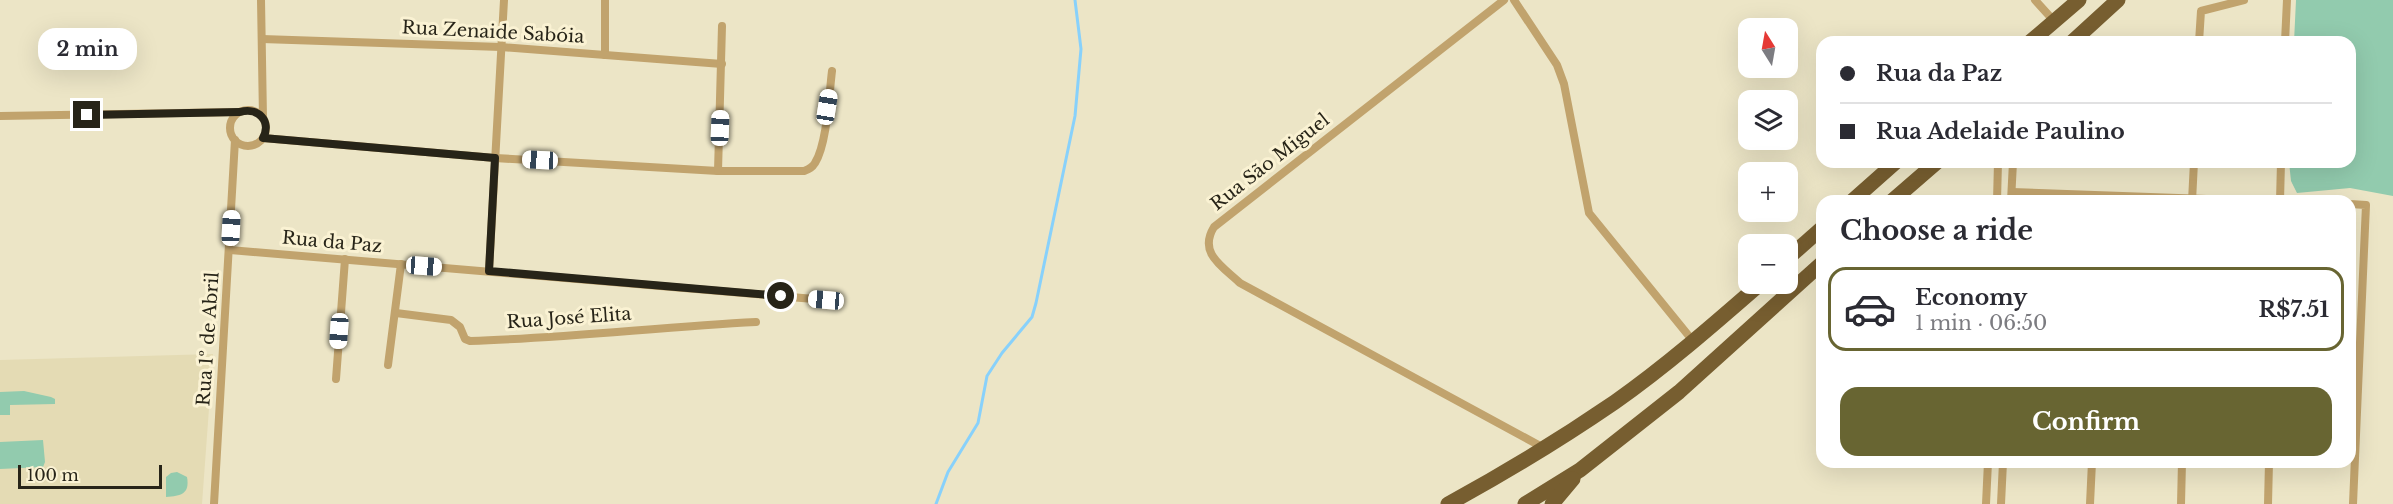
<!DOCTYPE html>
<meta charset="utf-8">
<style>
body{margin:0;font-family:"Libre Baskerville",serif;background:#f2f2f3;color:#2b2b33;height:100vh;display:flex;flex-direction:column;font-size:22px;white-space:nowrap}
*{box-sizing:border-box;margin:0}
p{font-size:20px;color:#7c7c81}
.icon{flex:none;width:33px;height:33px;fill:none;stroke:currentColor;stroke-width:2;stroke-linecap:round;stroke-linejoin:round}
.map{position:relative;flex:1;overflow:hidden}
.details{position:absolute;left:1816px;top:195px;width:540px;height:273px;display:flex;flex-direction:column;background:#fff;border-radius:18px;box-shadow:0 6px 24px #0002}
.details>*{flex:none}
.guide{position:absolute;left:1816px;top:36px;width:540px;height:132px;border-radius:18px;box-shadow:0 6px 24px #0002;display:grid;align-content:center;height:132px;padding:0 24px;background:#fff}
.needle{width:39px;rotate:349deg}
.controls{position:absolute;left:1738px;top:18px;display:grid;gap:12px}
.controls a{display:grid;place-items:center;width:60px;height:60px;border-radius:12px;background:#fff;box-shadow:0 6px 24px #0002;font-size:30px}
.scale{position:absolute;left:18px;bottom:15px;width:144px;box-sizing:border-box;padding-left:6px;border:3px solid #272418;border-top:0;font-size:16px;line-height:21px;white-space:nowrap;color:#272418;-webkit-text-stroke:4px #faf2d3;paint-order:stroke}
.end{position:absolute;width:27px;height:27px;margin:-14px;border:8px solid #272418;background:#fff;box-shadow:0 0 0 3px #fff}
.from{border-radius:50%}
.bubble{position:absolute;height:42px;border-radius:18px;background:#fff;box-shadow:0 6px 24px #0002;font-size:20px;font-weight:800;line-height:42px;text-align:center}
.car{position:absolute;width:18px;height:36px;margin:-18px -9px;border-radius:8px;box-shadow:0 0 4px 2px #0007;background:linear-gradient(#fff 24%,#345 0 40%,#fff 0 76%,#345 0 86%,#fff 0)}
.guide b{display:flex;align-items:center;gap:21px;height:57px;font-size:22px}
.guide b+b{border-top:2px solid #e1e1e2}
.guide i{width:15px;height:15px;background:#2b2b33}
ul{padding:0;list-style:none}
li{display:flex;align-items:center;gap:18px;height:84px;margin:0 12px 9px;padding:0 12px;border:3px solid #e1e1e2;border-radius:18px}
li div{flex:1}
li b{display:block;font-size:22px}
li em{font-style:normal;font-weight:800}
li.on{border-color:#686532}
li>.icon{width:54px;height:54px;stroke-width:1.5}
h2{padding:0 24px;font-size:27px;line-height:72px}
.primary-button{display:flex;gap:12px;margin-top:auto;padding:12px 24px}
.primary-button a{flex:1;height:69px;border-radius:18px;background:#686532;color:#fff;font-size:24px;font-weight:800;line-height:69px;text-align:center}
.map>svg:first-child{display:block}
.built{fill:#e4dbb4}
.green{fill:#92cbae}
.lines{fill:none;stroke-linecap:round;stroke-linejoin:round}
.stream{stroke:#88d1fb;stroke-width:3}
.street{stroke:#c1a36d;stroke-width:8}
.highway{stroke:#775e30;stroke-width:15}
.route{stroke:#272418;stroke-width:8}
.labels{text-anchor:middle;stroke-width:6;stroke-linejoin:round;paint-order:stroke}
.street-label{font-size:18px;fill:#272418;stroke:#faf2d3}
</style>
<div class="map">
<svg width="2393" height="504" viewBox="0 0 2393 504">
<rect width="100%" height="100%" fill="#ece5c6"/>
<path class="built" d="M213 354 202 504H0V360Z"/>
<g class="green">
<path d="M2296 0H2393V196L2350 188 2297 193 2291 181 2289 162H2350V42H2294Z"/>
<path d="M24 391 51 397 55 399V404L10 405V415H0V392Z"/>
<path d="M43 440 45 462 43 467 0 469V442Z"/>
<path d="M177 472 187 477C190 494 181 496 166 497V477L171 473Z"/>
</g>
<g class="lines">
<path class="stream" d="M936 504 948 472 978 423 987 376 1002 353 1032 317 1036 303 1075 116 1081 49 1075 0"/>
<g class="street">
<path d="M261 0 263 118"/>
<path d="M605 0V55"/>
<path d="M1504 0 1214 227C1198 253 1222 266 1240 283L1544 448"/>
<path d="M1514 0 1557 65 1564 84 1589 213 1693 341"/>
<path d="M2035 0 2054 21"/>
<path d="M262 39 501 47 722 64"/>
<path d="M2199 42 2201 11 2244 0"/>
<path d="M2285 42 2287 0"/>
<circle cx="248" cy="128" r="18"/>
<path d="M0 116 240 112"/>
<path d="M263 138 495 158 718 171H804C809 169 812 168 815 163 827 144 829 95 832 71"/>
<path d="M718 171 722 26"/>
<path d="M2012 192 2262 201"/>
<path d="M1997 201 1998 162"/>
<path d="M2011 201 2013 162"/>
<path d="M2192 201 2194 162"/>
<path d="M2280 201 2281 162"/>
<path d="M2350 204 2366 205 2353 504"/>
<path d="M230 250 826 300"/>
<path d="M489 271 504 0"/>
<path d="M396 313 451 320 460 327 465 339 470 341C565 338 660 327 756 322"/>
<path d="M388 365 401 264"/>
<path d="M336 379 345 259"/>
<path d="M214 504 235 140"/>
<path d="M1986 504 1988 462"/>
<path d="M2001 504 2003 462"/>
<path d="M2090 504 2092 462"/>
<path d="M2181 504 2182 462"/>
<path d="M2268 504 2269 462"/>
</g>
<g class="highway">
<path d="M2030 42 2079 0"/>
<path d="M2072 42 2118 0"/>
<path d="M1852 201 1896 162"/>
<path d="M1892 201 1937 162"/>
<path d="M1788 258 1822 228"/>
<path d="M1448 504C1505 473 1561 439 1615 402 1666 366 1713 325 1760 284"/>
<path d="M1525 504 1580 470 1679 392 1822 263"/>
<path d="M1552 504 1573 479"/>
</g>
</g>
<g class="lines">
<path class="route" d="M87 115 240 112C258 107 272 121 263 138L495 158 489 271 781 296"/>
</g>
<g class="labels">
<g class="street-label">
<text transform="translate(493 32) rotate(3)" y="6">Rua Zenaide Sabóia</text>
<text transform="translate(1270 162) rotate(-38)" y="6">Rua São Miguel</text>
<text transform="translate(332 242) rotate(5)" y="6">Rua da Paz</text>
<text transform="translate(569 318) rotate(-4)" y="6">Rua José Elita</text>
<text transform="translate(208 339) rotate(-86)" y="6">Rua 1º de Abril</text>
</g>
</g>
</svg>
<div class="controls">
<a><svg class="needle" viewBox="-14 -14 28 28"><path d="M0-13l5 13h-10z" fill="#e53935"/><path d="M0 13l5-13h-10z" fill="#7c7c81"/></svg></a>
<a><svg class="icon" aria-label="layers" viewBox="0 0 24 24"><path d="M12 4l9 5-9 5-9-5zM3 14l9 5 9-5"/></svg></a>
<a>+</a>
<a>−</a>
</div>
<div class="scale">100 m</div>
<i class="end from" style="left:781px;top:296px"></i>
<i class="end" style="left:87px;top:115px"></i>
<div class="bubble" style="left:38px;top:28px;width:99px">2 min</div>
<i class="car" style="left:827px;top:107px;rotate:9deg"></i>
<i class="car" style="left:720px;top:128px;rotate:2deg"></i>
<i class="car" style="left:540px;top:160px;rotate:273deg"></i>
<i class="car" style="left:231px;top:228px;rotate:3deg"></i>
<i class="car" style="left:424px;top:266px;rotate:94deg"></i>
<i class="car" style="left:826px;top:300px;rotate:275deg"></i>
<i class="car" style="left:339px;top:331px;rotate:184deg"></i>
<div class="guide">
<b><i class="from"></i>Rua da Paz</b>
<b><i></i>Rua Adelaide Paulino</b>
</div>
<section class="details">
<h2>Choose a ride</h2>
<ul>
<li class="on"><svg class="icon" aria-label="car" viewBox="0 0 24 24"><path d="M5 17H2v-5l4-1 3-4h7l3 4 3 1v5h-3M9 17h6M6 11h13"/><circle cx="7" cy="17" r="2"/><circle cx="17" cy="17" r="2"/></svg><div><b>Economy</b><p>1 min · 06:50</p></div><em>R$7.51</em></li>
</ul>
<div class="primary-button"><a>Confirm</a></div>
</section>
</div>
